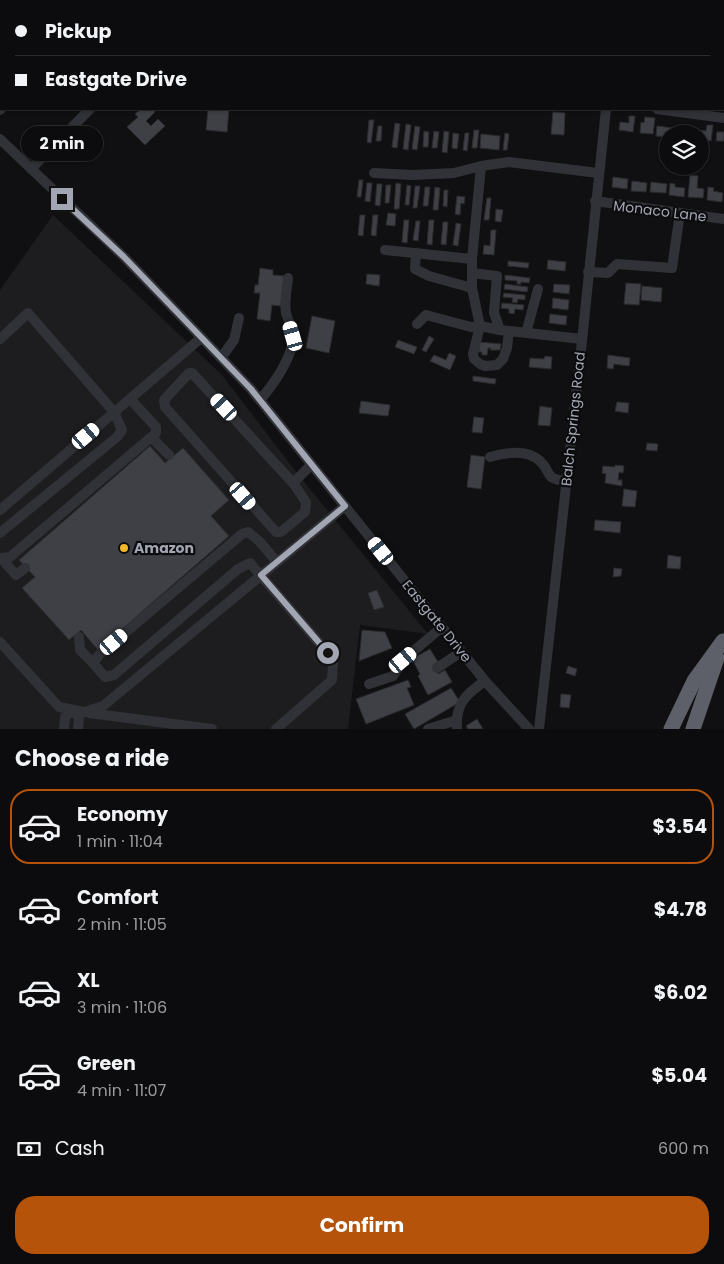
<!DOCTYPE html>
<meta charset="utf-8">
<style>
body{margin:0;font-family:Poppins,sans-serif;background:#151517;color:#f1f3f6;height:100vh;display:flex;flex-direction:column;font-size:19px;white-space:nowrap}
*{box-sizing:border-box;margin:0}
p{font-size:16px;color:#9a9b9e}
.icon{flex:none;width:28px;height:28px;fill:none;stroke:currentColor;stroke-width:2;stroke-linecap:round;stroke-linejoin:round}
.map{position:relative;height:729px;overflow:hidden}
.panel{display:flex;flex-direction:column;background:#0c0c0e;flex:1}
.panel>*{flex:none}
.banner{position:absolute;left:0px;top:0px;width:725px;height:110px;box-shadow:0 1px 4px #0004,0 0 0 1px #2c2c2e;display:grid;align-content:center;height:110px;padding:0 15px;background:#0c0c0e}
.tools{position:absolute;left:659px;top:125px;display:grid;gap:10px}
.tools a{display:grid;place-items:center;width:50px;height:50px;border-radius:50%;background:#0c0c0e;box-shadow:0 1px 4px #0004,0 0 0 1px #2c2c2e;font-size:25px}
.end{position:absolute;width:22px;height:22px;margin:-11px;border:6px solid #a2a6b3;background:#111;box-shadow:0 0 0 2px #111}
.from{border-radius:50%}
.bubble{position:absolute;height:35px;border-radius:18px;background:#0c0c0e;box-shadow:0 1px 4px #0004,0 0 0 1px #2c2c2e;font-size:16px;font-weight:700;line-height:35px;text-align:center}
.car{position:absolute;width:15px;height:30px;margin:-15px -8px;border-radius:6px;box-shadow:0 0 4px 1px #0007;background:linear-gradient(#fff 24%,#345 0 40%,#fff 0 76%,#345 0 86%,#fff 0)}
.banner b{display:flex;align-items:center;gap:18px;height:48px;font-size:19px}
.banner b+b{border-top:1px solid #2c2c2e}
.banner i{width:12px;height:12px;background:#f1f3f6}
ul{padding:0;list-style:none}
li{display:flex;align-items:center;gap:15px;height:75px;margin:0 10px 8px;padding:0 5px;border:2px solid transparent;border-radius:20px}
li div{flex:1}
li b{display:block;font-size:19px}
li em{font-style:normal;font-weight:700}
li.current{border-color:#b45309}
li>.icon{width:45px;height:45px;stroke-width:1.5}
h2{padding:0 15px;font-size:22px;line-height:60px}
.pay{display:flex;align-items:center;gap:12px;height:55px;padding:0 15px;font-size:19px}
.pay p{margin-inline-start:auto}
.primary-button{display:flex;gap:10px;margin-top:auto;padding:10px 15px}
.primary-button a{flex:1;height:58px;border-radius:20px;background:#b45309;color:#fff;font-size:20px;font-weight:700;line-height:58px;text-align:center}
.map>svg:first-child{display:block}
.built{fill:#1d1c1f}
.building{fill:#3f4045;stroke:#2b2a2e}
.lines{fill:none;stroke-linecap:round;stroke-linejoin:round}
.minor{stroke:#313237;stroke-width:10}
.highway{stroke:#5d6068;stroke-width:15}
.route{stroke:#a2a6b3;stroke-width:6}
.poi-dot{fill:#f1b929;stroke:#0c0b0d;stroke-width:2}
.labels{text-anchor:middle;stroke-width:4.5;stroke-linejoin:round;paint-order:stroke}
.street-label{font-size:14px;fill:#a2a6b3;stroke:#0c0b0d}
.poi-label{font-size:14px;font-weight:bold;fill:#a2a6b3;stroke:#0c0b0d;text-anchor:start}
</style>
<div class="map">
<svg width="724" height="729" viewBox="0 0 724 729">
<rect width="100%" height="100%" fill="#101012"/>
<path class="built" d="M53 215 222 375 297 473 428 634 360 625 348 729H0V290Z"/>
<g class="building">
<path d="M141 109H152L155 112 146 121 151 126 158 119 165 126 145 145 127 127 138 117 135 114Z"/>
<path d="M208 109H229L227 132 206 130Z"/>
<path d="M553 112 565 113 564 135 551 134Z"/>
<path d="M629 116H635L633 132 619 130 620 122 629 123Z"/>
<path d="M645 117 655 118 653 134 640 133 641 122 644 123Z"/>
<path d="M369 120H374L371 143 367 142Z"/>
<path d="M395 123 400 124 397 148 392 147Z"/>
<path d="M406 124 411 125 408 150 403 149Z"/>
<path d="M707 125H713L711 141 702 140 700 146V134H695V130L706 131Z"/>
<path d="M378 126H382L381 141H376Z"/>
<path d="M415 126 420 127 417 150 412 149Z"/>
<path d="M657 126 673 128V134H668V137L656 136Z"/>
<path d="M677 126 692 128 691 134H676Z"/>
<path d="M474 130H479L477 148H472Z"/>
<path d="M424 131 429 132 428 147H423Z"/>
<path d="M434 131 439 132 437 148H432Z"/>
<path d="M444 131 449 132 447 153 442 152Z"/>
<path d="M717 132H724V141H716Z"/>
<path d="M453 133 459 134 457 149 452 148Z"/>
<path d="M465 133H469L467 151 463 150Z"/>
<path d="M505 133 509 134 507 150H503Z"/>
<path d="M481 134 500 136 499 150 480 148Z"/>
<path d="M690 175 698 176 697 188 704 189 703 198 688 197Z"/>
<path d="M613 177 628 179 627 189 612 187Z"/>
<path d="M359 180H363L361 197H357Z"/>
<path d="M632 181 647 183 646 192 631 191Z"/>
<path d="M651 182 667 184 666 193 650 192Z"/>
<path d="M367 183H372L370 202 365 201Z"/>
<path d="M396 183 401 184 399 209H394Z"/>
<path d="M670 183 675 184V187L685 188 684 197 669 195Z"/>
<path d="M377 184H382L380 206 375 205Z"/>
<path d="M386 185H391L389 203H385Z"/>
<path d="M407 185 411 186 409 205H405Z"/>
<path d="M415 186H420L417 208H413Z"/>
<path d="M425 187H430L428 206H423Z"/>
<path d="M435 187 440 188 438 210H433Z"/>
<path d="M708 187 714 188 713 191 723 193 722 202 707 200Z"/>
<path d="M444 190H448L447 207 443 206Z"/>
<path d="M457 196 465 197 464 204 461 203 460 215 455 214Z"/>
<path d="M487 198H491L489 220H484Z"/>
<path d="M496 209 503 210 501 222 495 221Z"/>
<path d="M388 213 396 214 395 226 386 225Z"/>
<path d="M360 215H365L363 236 358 235Z"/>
<path d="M373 215H378L376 236 371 235Z"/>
<path d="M404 220H409L407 243 402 242Z"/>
<path d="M429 220H434L432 245 427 244Z"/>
<path d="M416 221H420L418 241 413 240Z"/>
<path d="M443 222H448L446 245 441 244Z"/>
<path d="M456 223 461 224 458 246 453 245Z"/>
<path d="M491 230H496L494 255 483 254 484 245 490 246Z"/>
<path d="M548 260 566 262 565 271 547 269Z"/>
<path d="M508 261 529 263 528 268 508 266Z"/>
<path d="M260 268 273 270V275L284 276 281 306 272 305 270 321 257 319 260 293H254L255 285H258Z"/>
<path d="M367 274 380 275 379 286 366 284Z"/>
<path d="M505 275 530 278 529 283 521 282V284H517V281L505 280Z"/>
<path d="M626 283 641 284 639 305 624 304Z"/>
<path d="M505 284 528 287 527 292 504 289Z"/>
<path d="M554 284 570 285 569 294 553 292Z"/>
<path d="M642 286 662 288 661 302 641 300Z"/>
<path d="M504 293 525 295V300L518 299 517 303 512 302 513 298 503 297Z"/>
<path d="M553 298 569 300 568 310 552 308Z"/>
<path d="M502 303 524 305 523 310 515 309 514 314 509 313V309L501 308Z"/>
<path d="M550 314 567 316 566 325 549 323Z"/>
<path d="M312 316 335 321 329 353 306 348Z"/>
<path d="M429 336 434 339 426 352 422 350Z"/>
<path d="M398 340 417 347 414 354 395 347Z"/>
<path d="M479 342 501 344 500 350H490L491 348H488L487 355H482V352H479Z"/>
<path d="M449 353 456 356 450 370 430 361 434 355 446 360Z"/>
<path d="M608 355 630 358 629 366 614 364 613 369 607 368Z"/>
<path d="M545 356 552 357 551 369 529 367 530 358 544 359Z"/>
<path d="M473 376 496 379 495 384 473 381Z"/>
<path d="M361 401 390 405 388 416 359 413Z"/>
<path d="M617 402 629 403 628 413 615 411Z"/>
<path d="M540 406 552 408 550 426 538 425Z"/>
<path d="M474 417 484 418 482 433 472 432Z"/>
<path d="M647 443 658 444 657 451 646 450Z"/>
<path d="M150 446 165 463 183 448 229 500 211 516 229 536 98 650 81 630 69 640 22 588 35 577 19 560Z"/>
<path d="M471 455 485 457 481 489 467 487Z"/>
<path d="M615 465 624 466 623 473 619 472 618 480H622V486L605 483 606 474 602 473 603 466 615 467Z"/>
<path d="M624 489 637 491 635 507 622 506Z"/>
<path d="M595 520 621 522 620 533 594 530Z"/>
<path d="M668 555 681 557 680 569 667 568Z"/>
<path d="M614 568 622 569 621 576 613 577Z"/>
<path d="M377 590 384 607 374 610 368 593Z"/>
<path d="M362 630 385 632 392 648 359 661Z"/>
<path d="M430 649 438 662 433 665 438 674 445 670 452 682 428 695 418 676 420 674 412 659Z"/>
<path d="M568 666 577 669 575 676 566 673Z"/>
<path d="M408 680 411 687 407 688 414 705 366 724 356 699Z"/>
<path d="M451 688 460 702 414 729 405 714Z"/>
<path d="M561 694 571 695 569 708 560 707Z"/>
<path d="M477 719 483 729H468L466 726Z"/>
</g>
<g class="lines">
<g class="minor">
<path d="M207 1H209"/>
<path d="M618 1V0"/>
<path d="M0 58 1 57"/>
<path d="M657 109 724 118"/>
<path d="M0 110 1 109"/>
<path d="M0 139 124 257 251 389 485 681 529 729"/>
<path d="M481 166 472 259V288L480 326 473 354 474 359 480 364 485 366 497 365 503 359 507 348 509 331"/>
<path d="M31 169 90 109"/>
<path d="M374 173 413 175 454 173 481 166 509 162 598 173"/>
<path d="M595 201 724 219"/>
<path d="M385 250 472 259"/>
<path d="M416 253 415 269 429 276 472 288"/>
<path d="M588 272 608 273 617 264 672 268 680 213"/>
<path d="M472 273 497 276 494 313 500 330"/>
<path d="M417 324 426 315 471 327 480 326 500 330 582 339"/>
<path d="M526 333 538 289"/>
<path d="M0 339 28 313 114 412 122 430 117 437 0 533"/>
<path d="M221 358 234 340 239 318"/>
<path d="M260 400C273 385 294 356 293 335 292 328 288 320 286 313 284 303 287 289 288 278"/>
<path d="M152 438 169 455"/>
<path d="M490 457C504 453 527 449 540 461 553 473 543 479 566 481"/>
<path d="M293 483 192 373H189L164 400 165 407 276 532H281L305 512 306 502 293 483 311 465"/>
<path d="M0 510 201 338"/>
<path d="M0 558 10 557 156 433V427L130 399"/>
<path d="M1 558 16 575 25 568"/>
<path d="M79 637 80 650 93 663"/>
<path d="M0 642 59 707 84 712 103 706 345 506"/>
<path d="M437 668 461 652"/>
<path d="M369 684 393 676 403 660 442 627"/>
<path d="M89 713 212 729"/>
<path d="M64 729 65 717 73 710 79 718 78 729"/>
<path d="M276 729 332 680 333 664 328 653 250 563 238 569 114 675 105 677 93 663 100 654 242 534 248 532 259 541 277 562"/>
<path d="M428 729 457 720"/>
<path d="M457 729C455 704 466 694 485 681"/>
<path d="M539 729 580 360 606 109"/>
</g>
<g class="highway">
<path d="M671 729 694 681 723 641"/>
<path d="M693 729 717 658"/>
</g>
</g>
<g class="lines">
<path class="route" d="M62 199 124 257 251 389 345 506 261 575 328 653"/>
</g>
<circle class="poi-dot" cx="124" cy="548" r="5"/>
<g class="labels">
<g class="street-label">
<text transform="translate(660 211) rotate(7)" y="5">Monaco Lane</text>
<text transform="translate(573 419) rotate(-84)" y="5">Balch Springs Road</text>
<text transform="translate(437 621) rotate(51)" y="5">Eastgate Drive</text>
</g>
<g class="poi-label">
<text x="134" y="553">Amazon</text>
</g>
</g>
</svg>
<div class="tools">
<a><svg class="icon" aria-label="layers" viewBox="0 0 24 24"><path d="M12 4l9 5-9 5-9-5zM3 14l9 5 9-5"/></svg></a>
</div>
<i class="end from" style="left:328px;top:653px"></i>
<i class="end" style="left:62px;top:199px"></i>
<div class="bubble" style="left:21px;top:126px;width:82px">2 min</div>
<i class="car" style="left:293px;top:336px;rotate:344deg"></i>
<i class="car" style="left:224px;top:407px;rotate:317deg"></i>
<i class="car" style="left:86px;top:436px;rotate:50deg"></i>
<i class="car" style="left:243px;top:496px;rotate:139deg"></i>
<i class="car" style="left:381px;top:551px;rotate:321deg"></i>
<i class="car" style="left:114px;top:642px;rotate:50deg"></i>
<i class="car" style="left:403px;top:660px;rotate:50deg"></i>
<div class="banner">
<b><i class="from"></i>Pickup</b>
<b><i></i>Eastgate Drive</b>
</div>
</div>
<section class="panel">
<h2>Choose a ride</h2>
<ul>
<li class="current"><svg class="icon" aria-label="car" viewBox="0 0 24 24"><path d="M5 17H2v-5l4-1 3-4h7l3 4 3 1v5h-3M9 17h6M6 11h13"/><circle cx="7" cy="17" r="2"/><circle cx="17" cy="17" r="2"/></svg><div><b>Economy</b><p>1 min · 11:04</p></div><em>$3.54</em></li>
<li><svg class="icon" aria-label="car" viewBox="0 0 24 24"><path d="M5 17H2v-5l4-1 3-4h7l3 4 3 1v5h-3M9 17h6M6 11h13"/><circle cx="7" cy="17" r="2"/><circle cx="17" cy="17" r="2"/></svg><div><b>Comfort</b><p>2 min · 11:05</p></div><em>$4.78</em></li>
<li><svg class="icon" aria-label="car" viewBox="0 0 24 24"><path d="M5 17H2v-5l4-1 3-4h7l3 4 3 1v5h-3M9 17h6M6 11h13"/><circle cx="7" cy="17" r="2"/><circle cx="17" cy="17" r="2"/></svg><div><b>XL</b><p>3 min · 11:06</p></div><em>$6.02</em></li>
<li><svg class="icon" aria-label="car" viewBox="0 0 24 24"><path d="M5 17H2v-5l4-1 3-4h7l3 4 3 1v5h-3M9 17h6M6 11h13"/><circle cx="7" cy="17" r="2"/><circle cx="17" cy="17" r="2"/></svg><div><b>Green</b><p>4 min · 11:07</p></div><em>$5.04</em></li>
</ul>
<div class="pay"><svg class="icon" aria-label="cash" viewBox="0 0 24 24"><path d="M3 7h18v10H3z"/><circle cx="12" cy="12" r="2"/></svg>Cash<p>600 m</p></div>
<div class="primary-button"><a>Confirm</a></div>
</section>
